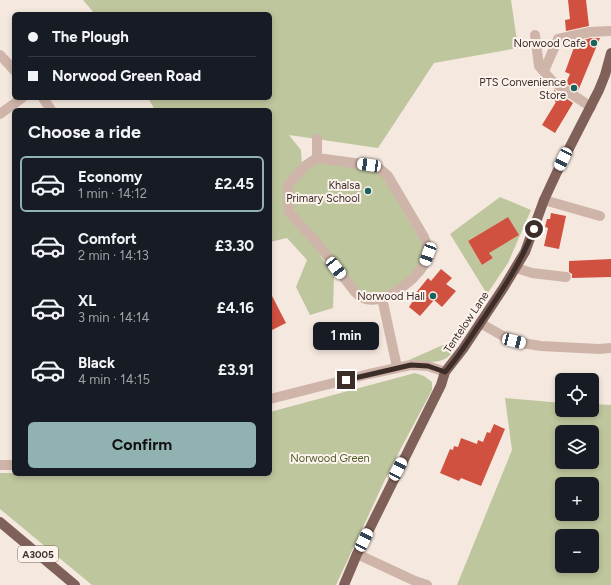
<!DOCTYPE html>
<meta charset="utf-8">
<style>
body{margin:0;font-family:Figtree,sans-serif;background:#242831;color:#f1f3f6;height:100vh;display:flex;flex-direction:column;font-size:15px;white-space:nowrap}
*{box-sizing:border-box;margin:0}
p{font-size:13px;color:#9ea1a6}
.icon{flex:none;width:22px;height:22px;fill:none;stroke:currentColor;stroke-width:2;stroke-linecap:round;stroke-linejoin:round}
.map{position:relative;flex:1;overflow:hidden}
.side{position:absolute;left:12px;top:108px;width:260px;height:368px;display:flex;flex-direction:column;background:#171b24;border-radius:6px;box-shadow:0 2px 6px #0003}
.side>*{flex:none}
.guide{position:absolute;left:12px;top:12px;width:260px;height:88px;border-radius:6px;box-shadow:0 2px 6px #0003;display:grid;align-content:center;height:88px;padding:0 16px;background:#171b24}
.controls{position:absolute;left:555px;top:373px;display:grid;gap:8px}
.controls a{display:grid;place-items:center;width:44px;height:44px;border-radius:6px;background:#171b24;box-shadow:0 2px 6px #0003;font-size:20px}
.end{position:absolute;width:18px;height:18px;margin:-9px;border:5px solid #3c2d29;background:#fff;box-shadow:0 0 0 2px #fff}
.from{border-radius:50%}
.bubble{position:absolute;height:28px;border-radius:6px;background:#171b24;box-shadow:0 2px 6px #0003;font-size:13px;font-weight:700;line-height:28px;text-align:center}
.car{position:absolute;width:12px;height:24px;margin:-12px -6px;border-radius:5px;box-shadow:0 0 3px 1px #0007;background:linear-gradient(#fff 24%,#345 0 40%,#fff 0 76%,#345 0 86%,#fff 0)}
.guide b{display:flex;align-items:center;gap:14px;height:38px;font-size:15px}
.guide b+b{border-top:1px solid #363941}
.guide i{width:10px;height:10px;background:#f1f3f6}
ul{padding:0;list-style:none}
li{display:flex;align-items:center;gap:12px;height:56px;margin:0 8px 6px;padding:0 8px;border:2px solid transparent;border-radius:6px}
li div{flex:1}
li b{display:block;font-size:15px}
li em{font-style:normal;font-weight:700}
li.selected{border-color:#90b2b1}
li>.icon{width:36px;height:36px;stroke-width:1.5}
h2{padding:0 16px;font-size:18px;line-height:48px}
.button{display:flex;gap:8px;margin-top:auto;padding:8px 16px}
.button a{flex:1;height:46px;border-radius:6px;background:#90b2b1;color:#111;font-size:16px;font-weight:700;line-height:46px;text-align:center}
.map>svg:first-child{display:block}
.green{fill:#bec69d;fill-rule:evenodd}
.building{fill:#d15141}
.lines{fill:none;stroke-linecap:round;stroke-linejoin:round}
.minor{stroke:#cfb5a9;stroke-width:10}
.major{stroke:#7f6159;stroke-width:10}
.route{stroke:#3c2d29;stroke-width:5}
.poi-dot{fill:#1a625d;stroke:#fcf3ec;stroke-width:1.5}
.labels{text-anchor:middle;stroke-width:4;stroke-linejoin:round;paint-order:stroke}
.shield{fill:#fcf3ec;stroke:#766864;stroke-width:1}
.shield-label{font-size:10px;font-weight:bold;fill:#3c2d29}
.poi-label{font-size:11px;fill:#3c2d29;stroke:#fcf3ec;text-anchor:end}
.street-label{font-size:11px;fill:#3c2d29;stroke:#fcf3ec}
.park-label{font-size:11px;fill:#515c2b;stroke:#fcf3ec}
</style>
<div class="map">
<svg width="611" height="585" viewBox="0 0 611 585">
<rect width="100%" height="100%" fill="#f5e8df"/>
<g class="green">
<path d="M83 0H511L518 48 434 63 378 148 289 135 301 150 302 169 317 158 380 169 428 254 407 285 367 300 301 226 334 277 333 308 310 315 296 287 307 260 287 238 270 242V110H155L148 98H270V14H95Z"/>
<path d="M500 197 531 210 508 263 487 294 450 234ZM508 217 489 253 493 258 482 265 468 241Z"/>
<path d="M443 345 454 350C443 367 427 361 409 360Z"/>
<path d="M415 373 424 376 432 382V390L390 469 336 585H92L0 509V473L270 474V412Z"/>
<path d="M505 398 562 403V410H592V404L611 405V585H457L512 450ZM562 432H592V462H562ZM562 484H592V514H562ZM562 536H592V566H562Z"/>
</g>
<g class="building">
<path d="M568 0H586L589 26 566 31 565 20 570 19Z"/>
<path d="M591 38H600L578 91 566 83 570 74 565 72 576 42Z"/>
<path d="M554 90 573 103 555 133 542 125 556 102 550 98Z"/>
<path d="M551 213 566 216 559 249 544 246 548 228 545 227 547 219H550Z"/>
<path d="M508 217 519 235 489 253 493 258 482 265 468 241Z"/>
<path d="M611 259V277L572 278V274L569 272V261Z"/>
<path d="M441 269 452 278 446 284 456 291 442 307 434 300 420 316 409 307 413 301 411 299 428 278 431 281Z"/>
<path d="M270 292 286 323 270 331Z"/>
<path d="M494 424 505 429 481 486 461 478 459 481 440 473 450 449 453 450 454 446 458 447 461 438 477 444 478 440 483 442 487 432 490 433Z"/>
</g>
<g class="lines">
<g class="minor">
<path d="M535 35 539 66 552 81 591 107"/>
<path d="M0 55 14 70"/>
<path d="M544 71 558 39 590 32 611 31"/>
<path d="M43 98 51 110"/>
<path d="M0 114 22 98"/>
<path d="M317 158 305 166 288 185 289 212 317 243 355 292C358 295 361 298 366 299 386 305 424 275 428 255 429 249 426 243 424 237L388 176 380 169 369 165 317 158V139"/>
<path d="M544 200 600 216"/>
<path d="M516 268 532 273 566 277"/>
<path d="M382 298 397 367"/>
<path d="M480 323 503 336 522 343 541 346 599 349 611 348"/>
<path d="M270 399 369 374 411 365 428 366 445 372"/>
<path d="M0 465H14"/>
<path d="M357 554 415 581 427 585"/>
</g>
<g class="major">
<path d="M0 522 75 585"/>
<path d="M344 585 357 554 441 385 445 372 463 349 504 287 525 252 544 200 557 172 599 90 605 75 611 53"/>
</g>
</g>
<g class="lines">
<path class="route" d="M346 380 411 365 428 366 445 372C459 357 469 339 481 322 501 292 521 263 534 229"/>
</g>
<g class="poi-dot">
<circle cx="594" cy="43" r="4"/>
<circle cx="574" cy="88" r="4"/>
<circle cx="368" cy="191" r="4"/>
<circle cx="433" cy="296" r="4"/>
</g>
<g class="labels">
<rect class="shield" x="18" y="546" width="40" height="16" rx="3"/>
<g class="shield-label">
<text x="38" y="558">A3005</text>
</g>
<g class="poi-label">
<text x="586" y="47">Norwood Cafe</text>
<text x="566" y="86">PTS Convenience<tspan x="566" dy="13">Store</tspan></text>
<text x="360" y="189">Khalsa<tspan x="360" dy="13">Primary School</tspan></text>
<text x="425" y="300">Norwood Hall</text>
</g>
<g class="street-label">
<text transform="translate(466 322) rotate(-56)" y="4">Tentelow Lane</text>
</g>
<g class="park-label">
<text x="330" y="462">Norwood Green</text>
</g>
</g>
</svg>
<div class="controls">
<a><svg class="icon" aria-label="locate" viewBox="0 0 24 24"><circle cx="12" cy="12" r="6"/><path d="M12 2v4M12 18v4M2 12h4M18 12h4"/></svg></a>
<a><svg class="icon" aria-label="layers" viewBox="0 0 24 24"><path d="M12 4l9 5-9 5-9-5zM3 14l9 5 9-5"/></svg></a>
<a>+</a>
<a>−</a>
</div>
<i class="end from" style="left:534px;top:229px"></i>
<i class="end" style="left:346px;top:380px"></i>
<div class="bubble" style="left:313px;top:322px;width:66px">1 min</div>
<i class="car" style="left:563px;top:159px;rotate:206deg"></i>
<i class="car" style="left:369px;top:165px;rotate:278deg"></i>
<i class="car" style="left:428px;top:254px;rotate:200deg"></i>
<i class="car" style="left:336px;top:268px;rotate:142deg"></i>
<i class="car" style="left:514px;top:341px;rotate:104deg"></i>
<i class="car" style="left:398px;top:469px;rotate:27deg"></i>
<i class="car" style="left:364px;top:540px;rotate:26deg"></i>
<div class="guide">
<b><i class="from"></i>The Plough</b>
<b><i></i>Norwood Green Road</b>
</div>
<section class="side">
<h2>Choose a ride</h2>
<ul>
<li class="selected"><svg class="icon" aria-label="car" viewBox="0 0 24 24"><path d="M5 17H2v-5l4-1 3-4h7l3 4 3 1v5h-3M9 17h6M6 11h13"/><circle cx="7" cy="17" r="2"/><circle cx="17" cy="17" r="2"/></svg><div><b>Economy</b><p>1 min · 14:12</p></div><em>£2.45</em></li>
<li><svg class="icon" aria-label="car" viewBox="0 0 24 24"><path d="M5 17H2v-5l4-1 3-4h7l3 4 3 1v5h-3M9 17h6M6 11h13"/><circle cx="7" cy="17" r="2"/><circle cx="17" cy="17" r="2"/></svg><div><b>Comfort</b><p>2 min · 14:13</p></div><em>£3.30</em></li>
<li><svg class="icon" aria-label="car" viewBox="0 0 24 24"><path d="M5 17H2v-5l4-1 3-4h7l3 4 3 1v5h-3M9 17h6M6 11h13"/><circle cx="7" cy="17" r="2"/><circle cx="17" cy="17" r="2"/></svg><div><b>XL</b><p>3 min · 14:14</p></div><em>£4.16</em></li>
<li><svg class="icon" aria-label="car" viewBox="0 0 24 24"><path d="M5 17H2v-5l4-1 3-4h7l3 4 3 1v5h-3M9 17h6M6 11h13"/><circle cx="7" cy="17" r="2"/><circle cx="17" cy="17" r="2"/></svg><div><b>Black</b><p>4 min · 14:15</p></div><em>£3.91</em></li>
</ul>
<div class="button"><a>Confirm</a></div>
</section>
</div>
